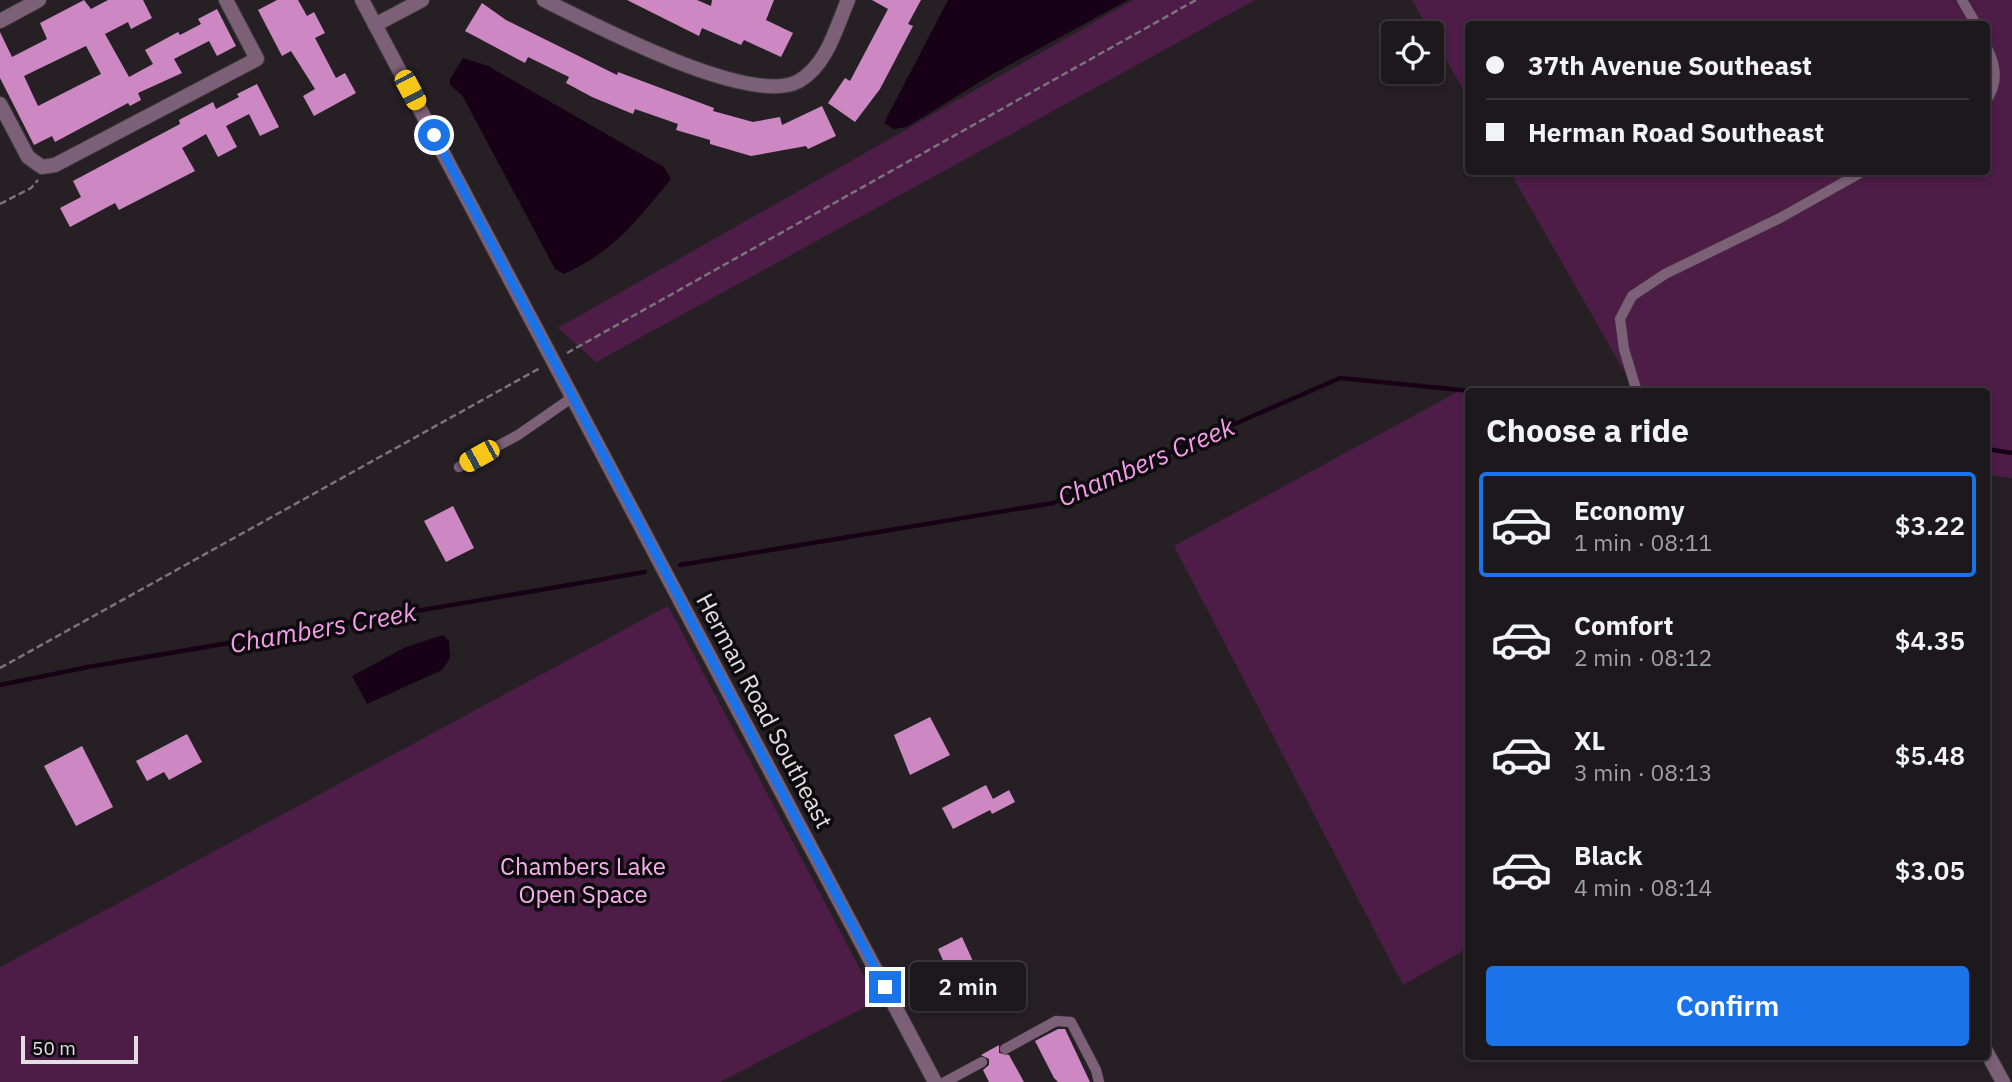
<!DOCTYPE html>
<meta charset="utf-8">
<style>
body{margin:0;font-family:"IBM Plex Sans",sans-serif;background:#252125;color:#f1f3f6;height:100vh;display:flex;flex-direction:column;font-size:26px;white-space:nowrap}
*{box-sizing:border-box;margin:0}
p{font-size:23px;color:#a0a0a3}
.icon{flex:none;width:38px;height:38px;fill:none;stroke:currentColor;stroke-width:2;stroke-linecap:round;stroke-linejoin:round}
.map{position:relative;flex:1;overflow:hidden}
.drawer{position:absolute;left:1465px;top:388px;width:525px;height:672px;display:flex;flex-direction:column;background:#1c181c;border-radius:7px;box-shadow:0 4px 10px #0003,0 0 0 2px #3a373b}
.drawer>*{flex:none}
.banner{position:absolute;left:1465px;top:21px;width:525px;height:154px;border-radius:7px;box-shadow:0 4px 10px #0003,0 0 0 2px #3a373b;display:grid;align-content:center;height:154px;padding:0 21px;background:#1c181c}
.controls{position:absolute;left:1381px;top:21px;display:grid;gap:14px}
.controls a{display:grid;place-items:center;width:63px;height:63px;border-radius:7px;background:#1c181c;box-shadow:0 4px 10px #0003,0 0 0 2px #3a373b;font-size:35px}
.scale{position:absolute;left:21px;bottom:18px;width:117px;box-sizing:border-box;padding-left:7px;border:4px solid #e2dee1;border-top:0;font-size:19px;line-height:24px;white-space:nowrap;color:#e2dee1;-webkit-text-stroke:5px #0d0a0d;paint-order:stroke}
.end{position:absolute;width:32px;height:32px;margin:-16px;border:9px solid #1a73e8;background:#fff;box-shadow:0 0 0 4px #fff}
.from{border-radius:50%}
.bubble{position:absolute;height:49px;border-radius:7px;background:#1c181c;box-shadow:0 4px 10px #0003,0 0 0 2px #3a373b;font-size:23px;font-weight:600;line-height:49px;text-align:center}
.car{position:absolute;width:21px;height:42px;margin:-21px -10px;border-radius:9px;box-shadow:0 0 5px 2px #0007;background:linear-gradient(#f5c518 24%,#345 0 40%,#f5c518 0 76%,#345 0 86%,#f5c518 0)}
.banner b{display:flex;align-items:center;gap:24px;height:66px;font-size:26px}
.banner b+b{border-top:2px solid #3a373b}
.banner i{width:18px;height:18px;background:#f1f3f6}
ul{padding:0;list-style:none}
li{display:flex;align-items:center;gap:21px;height:105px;margin:0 14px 10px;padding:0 7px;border:4px solid transparent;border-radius:7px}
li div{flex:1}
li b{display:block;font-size:26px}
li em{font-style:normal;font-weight:600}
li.selected{border-color:#1a73e8}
li>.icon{width:63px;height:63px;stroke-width:1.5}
h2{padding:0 21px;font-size:32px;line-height:84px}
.cta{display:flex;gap:14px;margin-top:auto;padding:14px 21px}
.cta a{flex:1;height:80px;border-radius:7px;background:#1a73e8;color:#fff;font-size:28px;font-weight:600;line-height:80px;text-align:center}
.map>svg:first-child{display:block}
.green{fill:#4d1d48}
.water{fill:#180016}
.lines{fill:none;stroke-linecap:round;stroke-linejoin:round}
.stream{stroke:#180016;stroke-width:4.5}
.building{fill:#cd88c3;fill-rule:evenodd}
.service-casing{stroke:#403b3f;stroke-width:11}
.minor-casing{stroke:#403b3f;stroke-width:16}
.tertiary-casing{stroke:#403b3f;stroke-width:16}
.path{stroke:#7a7579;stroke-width:2.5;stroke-dasharray:7 3.5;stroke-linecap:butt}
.service{stroke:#7c6078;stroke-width:10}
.minor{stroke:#7c6078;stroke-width:14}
.tertiary{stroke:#7c6078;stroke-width:14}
.route{stroke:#1a73e8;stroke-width:9}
.labels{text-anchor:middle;stroke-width:7;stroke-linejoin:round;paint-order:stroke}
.street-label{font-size:24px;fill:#e2dee1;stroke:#0d0a0d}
.park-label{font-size:24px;fill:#f8afed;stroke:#0d0a0d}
.water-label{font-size:26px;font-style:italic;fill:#f69cea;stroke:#0d0a0d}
</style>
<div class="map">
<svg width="2012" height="1082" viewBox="0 0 2012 1082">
<rect width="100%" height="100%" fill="#262025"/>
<g class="green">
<path d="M1133 0H1255L596 362 558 328Z"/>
<path d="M1412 0H2012V478L1986 475V392H1636L1510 172H1986V24H1468V98Z"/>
<path d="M1461 390 1481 392H1468V948L1403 985 1174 546Z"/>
<path d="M668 606 877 1001 720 1082H0V967Z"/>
</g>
<g class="water">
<path d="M948 0H1128L991 75 907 127 894 129 884 123Z"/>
<path d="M463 58 488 66 664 167 671 179C635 222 616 250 564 274L555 269 462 95 450 85V79Z"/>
<path d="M443 635 449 641 450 658 442 670 367 704 352 676 406 647Z"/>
</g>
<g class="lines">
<g class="stream">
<path d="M1986 449 2012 453"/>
<path d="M680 565 1053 503 1340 378 1481 392"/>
<path d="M0 685 88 667 645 572"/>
</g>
</g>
<g class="building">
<path d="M84 0 91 9 108 0H143L152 18 131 29 128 22 105 34 129 77 153 64 145 50 178 32 180 35 201 24 198 19 217 9 236 46 217 56 209 41 174 59 182 73 138 93 141 100 130 106 128 103 55 142 52 136 34 145 0 78V32L12 57 47 39 40 23ZM86 46 101 74 38 106 24 76Z"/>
<path d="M277 0H298L307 16 314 12 325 33 315 38 336 78 345 73 356 93 314 116 303 96 315 89 291 51 282 56 258 10Z"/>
<path d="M627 0H697L711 6 712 0H774L766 20 793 33 781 57 744 40 741 45 702 28 699 36Z"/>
<path d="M872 0H921L908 24 913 26 880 89 855 122 828 103 845 78 850 81 888 9Z"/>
<path d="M482 3 506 20 617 75 618 72 714 108 713 111 753 122 780 117 782 125 822 106 836 136 808 149 806 146 751 156 710 144V140L676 130 678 124 635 109 633 114 592 97 566 83 569 77 528 57 525 63 465 31Z"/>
<path d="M257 84 279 127 260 136 249 114 226 126 237 147 218 157 206 134 182 148 195 171 119 210 115 203 70 227 60 208 81 197 73 181 180 124 179 120 213 102 216 109 239 97 237 94Z"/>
<path d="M453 506 474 548 446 562 424 521Z"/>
<path d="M930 717 950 755 910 775 894 735Z"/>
<path d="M187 734 202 762 169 780 164 772 147 781 136 761Z"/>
<path d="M82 746 113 807 76 826 44 766Z"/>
<path d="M986 785 993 799 1009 790 1015 802 992 814 990 810 953 829 942 808Z"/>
<path d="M962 937 976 968 981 965 987 976 981 978 989 994 974 1001 953 963 946 967 938 949Z"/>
<path d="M1058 1029H1065L1090 1082H1058L1054 1078 1035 1041Z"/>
<path d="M999 1045V1053L1009 1055 1024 1082H989L983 1070 989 1065V1059L981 1055Z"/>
</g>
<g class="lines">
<defs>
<g id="service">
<path d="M1962 0 1976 24"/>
<path d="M1986 46C1996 64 1999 83 1986 101"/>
<path d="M1637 392 1624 349 1620 319 1632 296 1665 274 1780 218 1862 172"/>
<path d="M459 467 518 435 573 397"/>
<path d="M1005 1049 1056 1021 1071 1022 1096 1070 1099 1082"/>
<path d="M945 1082 982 1062"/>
</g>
<g id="minor">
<path d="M544 0C593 24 751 108 799 81 827 65 836 28 848 0"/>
<path d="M0 21 39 0"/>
<path d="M375 25 422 0"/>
<path d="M0 104 28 157 42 167 55 165 257 59 226 0"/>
<path d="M1986 1051 2003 1082"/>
</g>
<path id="tertiary" d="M362 0 935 1082"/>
</defs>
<use href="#service" class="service-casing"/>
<use href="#minor" class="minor-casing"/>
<use href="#tertiary" class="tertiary-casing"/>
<g class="path">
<path d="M0 204 31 188 38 180"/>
<path d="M567 353 1196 0"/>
<path d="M0 668 540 368"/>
</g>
<use href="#service" class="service"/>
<use href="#minor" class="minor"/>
<use href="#tertiary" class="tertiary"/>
</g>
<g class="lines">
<path class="route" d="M434 135 885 987"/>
</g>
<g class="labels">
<g class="street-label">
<text transform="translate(764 711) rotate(62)" y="8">Herman Road Southeast</text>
</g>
<g class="park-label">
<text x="583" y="875">Chambers Lake<tspan x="583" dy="28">Open Space</tspan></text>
</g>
<g class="water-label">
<text transform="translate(1146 462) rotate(-23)" y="9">Chambers Creek</text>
<text transform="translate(323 628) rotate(-10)" y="9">Chambers Creek</text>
</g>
</g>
</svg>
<div class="controls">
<a><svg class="icon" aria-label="locate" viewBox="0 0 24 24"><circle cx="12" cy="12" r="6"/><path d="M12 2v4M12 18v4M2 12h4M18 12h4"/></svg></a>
</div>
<div class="scale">50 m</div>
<i class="end from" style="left:434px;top:135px"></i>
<i class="end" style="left:885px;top:987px"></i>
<div class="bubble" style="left:910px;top:962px;width:116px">2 min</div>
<i class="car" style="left:410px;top:90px;rotate:152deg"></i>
<i class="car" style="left:479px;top:456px;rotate:241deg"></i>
<div class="banner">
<b><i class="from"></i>37th Avenue Southeast</b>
<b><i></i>Herman Road Southeast</b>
</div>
<section class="drawer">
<h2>Choose a ride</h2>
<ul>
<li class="selected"><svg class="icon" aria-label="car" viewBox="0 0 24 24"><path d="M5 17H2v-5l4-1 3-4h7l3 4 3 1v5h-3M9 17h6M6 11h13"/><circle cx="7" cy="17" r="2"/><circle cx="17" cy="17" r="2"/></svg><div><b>Economy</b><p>1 min · 08:11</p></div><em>$3.22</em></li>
<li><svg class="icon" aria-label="car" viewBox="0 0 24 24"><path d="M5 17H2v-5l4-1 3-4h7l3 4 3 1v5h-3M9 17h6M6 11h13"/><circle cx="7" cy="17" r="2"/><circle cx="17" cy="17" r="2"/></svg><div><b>Comfort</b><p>2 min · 08:12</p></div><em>$4.35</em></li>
<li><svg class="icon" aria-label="car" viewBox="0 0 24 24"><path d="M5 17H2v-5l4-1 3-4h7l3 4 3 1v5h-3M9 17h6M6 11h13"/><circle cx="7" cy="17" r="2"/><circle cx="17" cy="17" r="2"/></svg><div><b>XL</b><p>3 min · 08:13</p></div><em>$5.48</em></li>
<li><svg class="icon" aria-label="car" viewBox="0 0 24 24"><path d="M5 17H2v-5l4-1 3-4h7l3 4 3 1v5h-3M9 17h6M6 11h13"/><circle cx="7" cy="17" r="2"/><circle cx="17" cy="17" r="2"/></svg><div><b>Black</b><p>4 min · 08:14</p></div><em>$3.05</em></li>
</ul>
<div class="cta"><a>Confirm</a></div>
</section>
</div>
